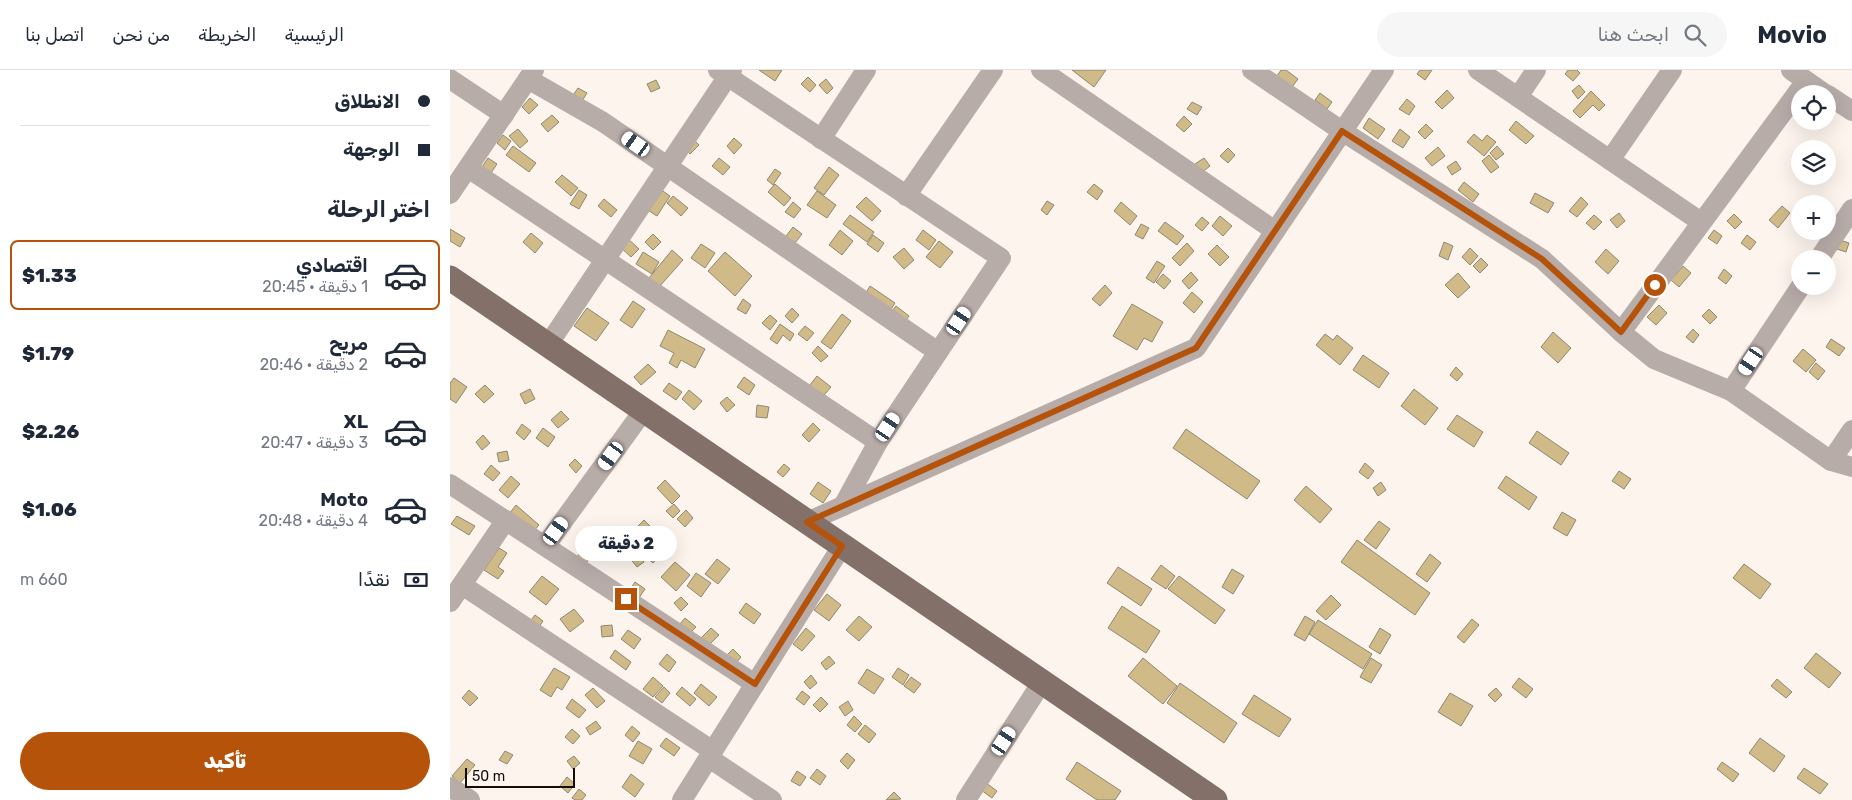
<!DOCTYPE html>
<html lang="ar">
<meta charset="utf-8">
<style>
body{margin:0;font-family:Rubik,Vazirmatn,sans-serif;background:#f6f6f7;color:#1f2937;direction:rtl;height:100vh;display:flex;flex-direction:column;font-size:19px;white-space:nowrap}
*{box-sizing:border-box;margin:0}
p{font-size:16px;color:#747a83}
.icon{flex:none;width:28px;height:28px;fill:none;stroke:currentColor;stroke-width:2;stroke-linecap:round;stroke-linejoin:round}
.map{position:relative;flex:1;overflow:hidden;direction:ltr}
.side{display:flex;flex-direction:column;background:#fff;width:450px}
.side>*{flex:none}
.top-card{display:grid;align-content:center;height:110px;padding:0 20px;background:#fff}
.fabs{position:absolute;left:1341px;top:15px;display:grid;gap:10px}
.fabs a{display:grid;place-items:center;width:45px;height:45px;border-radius:50%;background:#fff;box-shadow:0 5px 20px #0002;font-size:25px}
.scale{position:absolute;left:15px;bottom:12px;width:110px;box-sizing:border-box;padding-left:5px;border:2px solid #130c07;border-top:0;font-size:14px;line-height:18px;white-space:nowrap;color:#130c07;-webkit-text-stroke:4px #fcf4ed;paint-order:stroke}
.end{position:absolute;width:22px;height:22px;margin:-11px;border:6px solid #b45309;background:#fff;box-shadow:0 0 0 2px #fff}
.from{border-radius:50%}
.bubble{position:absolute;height:35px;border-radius:18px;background:#fff;box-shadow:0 5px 20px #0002;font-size:16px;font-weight:800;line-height:35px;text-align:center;direction:rtl}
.car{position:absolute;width:15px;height:30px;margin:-15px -8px;border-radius:6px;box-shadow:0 0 4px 1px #0007;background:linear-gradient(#fff 24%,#345 0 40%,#fff 0 76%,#345 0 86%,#fff 0)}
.top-card b{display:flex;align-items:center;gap:18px;height:48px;font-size:19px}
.top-card b+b{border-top:1px solid #e0e1e3}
.top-card i{width:12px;height:12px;background:#1f2937}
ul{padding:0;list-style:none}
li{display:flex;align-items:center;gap:15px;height:70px;margin:0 10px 8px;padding:0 10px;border:2px solid transparent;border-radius:8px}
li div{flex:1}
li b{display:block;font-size:19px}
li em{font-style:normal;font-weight:800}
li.on{border-color:#b45309}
li>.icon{width:45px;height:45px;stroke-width:1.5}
h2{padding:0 20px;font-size:22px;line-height:60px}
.pay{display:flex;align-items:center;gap:12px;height:55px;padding:0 20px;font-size:19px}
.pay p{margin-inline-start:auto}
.action{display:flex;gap:10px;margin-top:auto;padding:10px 20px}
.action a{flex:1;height:58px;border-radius:30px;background:#b45309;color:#fff;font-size:20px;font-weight:800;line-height:58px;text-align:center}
header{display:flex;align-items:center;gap:30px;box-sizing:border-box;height:70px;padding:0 25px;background:#fff;border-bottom:1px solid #e0e1e3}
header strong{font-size:24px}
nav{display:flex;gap:28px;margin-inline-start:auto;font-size:18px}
.search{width:350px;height:45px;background:#f6f6f7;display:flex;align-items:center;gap:12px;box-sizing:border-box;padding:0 18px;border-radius:28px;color:#747a83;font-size:19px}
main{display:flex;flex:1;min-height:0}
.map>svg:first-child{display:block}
.building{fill:#cfba88;stroke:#908873}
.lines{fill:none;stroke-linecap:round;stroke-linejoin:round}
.minor{stroke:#b8aca9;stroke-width:20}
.major{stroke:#837069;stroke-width:25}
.route{stroke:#b45309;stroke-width:6}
</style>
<header>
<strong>Movio</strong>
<div class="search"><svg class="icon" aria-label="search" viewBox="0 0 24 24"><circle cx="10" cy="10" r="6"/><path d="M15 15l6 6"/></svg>ابحث هنا</div>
<nav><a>الرئيسية</a><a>الخريطة</a><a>من نحن</a><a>اتصل بنا</a></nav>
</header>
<main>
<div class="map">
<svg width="1402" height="730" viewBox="0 0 1402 730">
<rect width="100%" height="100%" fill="#fcf4ed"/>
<g class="building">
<path d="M309 0H332L325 11Z"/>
<path d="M622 0H656L644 17Z"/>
<path d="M831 0H836L848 9 842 17 827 6Z"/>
<path d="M970 0H982L975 10 967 4Z"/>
<path d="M1118 0H1127L1130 3 1123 11 1115 4Z"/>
<path d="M358 7 366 15 360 22 351 14Z"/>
<path d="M376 9 383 18 377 24 369 15Z"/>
<path d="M206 10 210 18 201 22 197 14Z"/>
<path d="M1129 15 1135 22 1128 29 1122 21Z"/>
<path d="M128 18 137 23 127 39 118 33Z"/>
<path d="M997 20 1004 28 992 39 985 32Z"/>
<path d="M1141 21 1155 35 1149 41 1143 35 1130 48 1123 41Z"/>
<path d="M870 23 882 32 877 39 865 30Z"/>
<path d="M80 28 88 35 79 44 72 37Z"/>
<path d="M957 29 965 36 959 45 949 39Z"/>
<path d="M742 32 752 37 747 45 737 39Z"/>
<path d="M102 45 109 52 98 62 91 54Z"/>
<path d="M734 46 742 54 734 62 726 55Z"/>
<path d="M919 48 935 59 928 69 913 58Z"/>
<path d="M1066 51 1084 66 1076 74 1059 60Z"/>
<path d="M976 54 983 61 975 69 968 62Z"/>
<path d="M68 59 78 71 70 78 59 66Z"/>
<path d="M950 59 960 67 953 78 942 71Z"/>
<path d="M1024 64 1032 71 1037 65 1046 72 1034 86 1017 72Z"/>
<path d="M53 65 61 71 55 80 47 73Z"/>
<path d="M242 68 249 75 240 84 233 77Z"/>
<path d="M284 68 292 75 284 84 277 76Z"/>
<path d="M63 76 86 93 79 102 56 85Z"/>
<path d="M1047 76 1054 84 1046 90 1040 83Z"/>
<path d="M988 77 995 86 982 96 975 88Z"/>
<path d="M778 78 785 85 778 93 770 86Z"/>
<path d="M1039 85 1049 97 1041 103 1032 91Z"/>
<path d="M38 88 47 94 37 109 28 103Z"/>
<path d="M269 88 280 97 273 105 262 96Z"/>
<path d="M754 88 760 96 751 103 745 94Z"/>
<path d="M1006 91 1011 99 1002 105 997 97Z"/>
<path d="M379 97 389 105 374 125 364 118Z"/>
<path d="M325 99 331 103 323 115 317 110Z"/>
<path d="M112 105 128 118 121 126 105 112Z"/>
<path d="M1014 112 1029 124 1023 132 1008 120Z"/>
<path d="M325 114 341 128 334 136 318 122Z"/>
<path d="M644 114 653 121 647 130 637 122Z"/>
<path d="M207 117 220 126 207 146 193 137Z"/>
<path d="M129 120 137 125 129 139 120 134Z"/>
<path d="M367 121 386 135 377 148 357 135Z"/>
<path d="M1085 123 1104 133 1098 143 1080 133Z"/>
<path d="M223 126 238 138 231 146 217 133Z"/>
<path d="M416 127 431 141 422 151 406 137Z"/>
<path d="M1131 127 1138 134 1127 147 1119 141Z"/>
<path d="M154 129 167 140 161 147 148 136Z"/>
<path d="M597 131 604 135 597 145 591 140Z"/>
<path d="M343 132 351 139 344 148 335 142Z"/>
<path d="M671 132 687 146 680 155 664 141Z"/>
<path d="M1332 136 1340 143 1328 158 1319 150Z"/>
<path d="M1169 143 1175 151 1167 158 1160 150Z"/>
<path d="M1284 144 1292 152 1285 159 1277 151Z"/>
<path d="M400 145 424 162 417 172 393 154Z"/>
<path d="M1144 145 1152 152 1144 160 1136 153Z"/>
<path d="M770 146 782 156 773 166 762 156Z"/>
<path d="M752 147 759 153 752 161 745 155Z"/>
<path d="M715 152 734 166 727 175 708 161Z"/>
<path d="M691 154 699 158 693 169 685 165Z"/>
<path d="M343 157 352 164 345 173 336 166Z"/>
<path d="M0 159 15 168 10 177 0 171Z"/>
<path d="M390 160 403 171 392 185 379 175Z"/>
<path d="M473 160 486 170 479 180 466 170Z"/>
<path d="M1264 160 1272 166 1267 174 1258 168Z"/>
<path d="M81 163 93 173 85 183 73 172Z"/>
<path d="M203 164 211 172 203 180 195 172Z"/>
<path d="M423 165 434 173 428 182 417 174Z"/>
<path d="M1297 165 1306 172 1300 180 1291 173Z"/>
<path d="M176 167 189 179 181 187 168 175Z"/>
<path d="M1390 170 1399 173 1396 182 1387 179Z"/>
<path d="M489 171 503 182 490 198 476 187Z"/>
<path d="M994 172 1003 176 998 190 989 186Z"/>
<path d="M737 173 744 181 730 196 722 188Z"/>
<path d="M251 174 265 183 255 198 241 188Z"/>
<path d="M767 175 779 187 770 196 758 184Z"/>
<path d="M454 178 464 190 454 199 443 187Z"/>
<path d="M1020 178 1028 186 1020 195 1012 187Z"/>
<path d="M1156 179 1169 191 1158 204 1145 192Z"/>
<path d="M222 180 233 190 209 217 199 208Z"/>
<path d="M193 182 209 192 202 204 186 194Z"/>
<path d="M275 182 302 206 285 226 258 201Z"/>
<path d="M1031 188 1038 195 1030 203 1023 196Z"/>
<path d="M707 191 715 196 704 213 696 208Z"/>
<path d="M1233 196 1241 203 1229 217 1221 210Z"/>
<path d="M1274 199 1282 206 1276 214 1268 208Z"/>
<path d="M741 202 748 210 739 219 732 211Z"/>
<path d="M1008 203 1020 217 1008 228 995 215Z"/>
<path d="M713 204 721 211 714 219 706 212Z"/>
<path d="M655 215 662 223 650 236 642 229Z"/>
<path d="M420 216 445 233 436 247 411 231Z"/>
<path d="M742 222 753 232 744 243 733 233Z"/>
<path d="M293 229 301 235 296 244 287 239Z"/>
<path d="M183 231 195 239 182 258 170 250Z"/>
<path d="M682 234 713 252 702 272 694 268 687 280 663 266Z"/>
<path d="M1209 235 1217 243 1206 255 1197 247Z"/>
<path d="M446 236 459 246 450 258 437 248Z"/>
<path d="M137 238 159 253 146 271 124 256Z"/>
<path d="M342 238 349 245 342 253 335 246Z"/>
<path d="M1259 239 1267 247 1260 254 1252 246Z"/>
<path d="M392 244 401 251 381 279 371 272Z"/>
<path d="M320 245 327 251 320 260 312 253Z"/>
<path d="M330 254 344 264 340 271 333 265 327 274 320 269Z"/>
<path d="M355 256 364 263 357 271 348 264Z"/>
<path d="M1243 259 1249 265 1243 273 1236 267Z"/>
<path d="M218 260 255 279 245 298 231 290 227 298 219 293 224 283 210 276Z"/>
<path d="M1103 262 1121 278 1108 293 1091 277Z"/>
<path d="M875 264 883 270 887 265 903 278 890 295 866 275Z"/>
<path d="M1381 269 1395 278 1389 286 1376 277Z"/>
<path d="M368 276 378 286 371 292 362 283Z"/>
<path d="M1353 279 1366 290 1356 302 1343 291Z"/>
<path d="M913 285 939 303 929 318 903 300Z"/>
<path d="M1366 293 1375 301 1368 310 1359 302Z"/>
<path d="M198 294 206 302 191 315 184 307Z"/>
<path d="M1006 297 1013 304 1007 311 1000 305Z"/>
<path d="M367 306 381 317 369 331 356 320Z"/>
<path d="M294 307 305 315 299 325 287 317Z"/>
<path d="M4 308 17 317 6 333 0 329V313Z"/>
<path d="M219 313 232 322 226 330 213 321Z"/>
<path d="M35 315 44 324 34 333 25 324Z"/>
<path d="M80 319 85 329 75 334 70 324Z"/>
<path d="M964 319 988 338 975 355 951 336Z"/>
<path d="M239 320 252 331 244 340 232 329Z"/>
<path d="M277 327 285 335 277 342 270 333Z"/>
<path d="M307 335 319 337 317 348 306 347Z"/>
<path d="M111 341 119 349 108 358 101 350Z"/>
<path d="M1007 345 1033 362 1024 377 997 359Z"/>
<path d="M363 353 370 360 359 372 352 365Z"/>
<path d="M72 354 81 361 74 370 66 363Z"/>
<path d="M93 358 105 367 98 377 86 368Z"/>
<path d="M736 359 810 411 797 429 723 378Z"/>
<path d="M1087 361 1119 383 1111 395 1079 373Z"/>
<path d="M33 365 40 373 32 380 26 372Z"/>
<path d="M57 381 59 390 49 392 47 383Z"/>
<path d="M125 389 132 396 126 403 119 395Z"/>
<path d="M915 393 924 401 918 409 909 402Z"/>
<path d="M334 394 340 399 333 407 327 402Z"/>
<path d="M41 395 50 403 43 411 34 404Z"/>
<path d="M1169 401 1181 409 1174 419 1162 411Z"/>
<path d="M61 406 70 414 58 428 49 420Z"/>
<path d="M1056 406 1087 427 1079 440 1048 418Z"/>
<path d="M215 410 230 426 222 434 207 418Z"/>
<path d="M368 412 381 421 373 433 360 424Z"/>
<path d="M931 412 936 420 928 426 923 418Z"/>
<path d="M856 416 882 439 870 453 844 430Z"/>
<path d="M224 434 230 441 223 448 216 441Z"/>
<path d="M66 435 89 455 82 463 59 444Z"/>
<path d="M236 440 243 448 235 457 227 449Z"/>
<path d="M1112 442 1126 450 1117 466 1103 458Z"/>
<path d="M7 446 25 456 19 465 1 454Z"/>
<path d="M194 450 208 464 201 472 186 458Z"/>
<path d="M929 451 940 459 926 479 914 470Z"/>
<path d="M907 470 980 523 965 545 891 492Z"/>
<path d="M49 478 57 483 48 497 54 501 48 509 34 500Z"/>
<path d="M204 479 211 485 203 493 196 487Z"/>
<path d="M132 481 140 488 133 497 125 489Z"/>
<path d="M187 482 194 492 187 497 179 487Z"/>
<path d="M980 484 991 493 977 512 966 504Z"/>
<path d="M267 489 280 499 268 514 255 504Z"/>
<path d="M225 492 240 505 226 521 211 507Z"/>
<path d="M1294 494 1321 514 1310 529 1283 508Z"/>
<path d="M711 495 725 506 716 519 701 509Z"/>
<path d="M668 497 702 519 691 536 657 513Z"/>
<path d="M782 499 794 506 783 524 772 517Z"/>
<path d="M246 503 261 513 251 527 237 516Z"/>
<path d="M92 506 109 519 96 535 79 522Z"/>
<path d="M729 506 775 540 765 554 718 519Z"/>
<path d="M185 512 195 519 186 532 176 525Z"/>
<path d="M377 524 391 535 379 551 364 540Z"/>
<path d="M881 525 891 535 876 550 866 541Z"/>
<path d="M231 527 238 534 231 541 224 533Z"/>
<path d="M296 533 311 544 304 554 289 543Z"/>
<path d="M672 536 710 561 696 583 658 558Z"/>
<path d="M124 539 134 551 120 562 110 549Z"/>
<path d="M85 545 93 551 86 561 78 554Z"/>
<path d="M409 546 422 557 409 571 396 560Z"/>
<path d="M855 546 865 552 855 571 844 565Z"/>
<path d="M235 548 246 557 239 564 229 555Z"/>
<path d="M1022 549 1029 555 1014 573 1007 567Z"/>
<path d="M868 550 922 584 913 599 859 564Z"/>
<path d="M162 555 163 566 152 567 151 556Z"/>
<path d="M261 558 269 565 259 575 251 568Z"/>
<path d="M356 558 365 566 352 581 343 574Z"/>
<path d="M930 558 941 565 930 584 919 577Z"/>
<path d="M178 560 191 569 184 579 171 569Z"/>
<path d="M283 579 291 587 284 595 275 587Z"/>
<path d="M165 580 181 592 176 600 160 588Z"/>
<path d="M1366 583 1391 603 1379 618 1354 598Z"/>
<path d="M217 584 226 592 219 602 209 594Z"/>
<path d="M379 586 385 593 376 600 371 593Z"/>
<path d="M693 588 727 616 713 634 678 606Z"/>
<path d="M921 588 932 595 921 613 910 607Z"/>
<path d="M104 598 120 607 112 620 107 617 101 627 90 620Z"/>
<path d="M448 598 459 605 453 615 442 607Z"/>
<path d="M417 599 434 609 424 624 408 613Z"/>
<path d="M361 605 367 613 360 619 354 612Z"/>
<path d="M203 607 213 616 203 627 193 619Z"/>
<path d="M461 607 471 614 464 623 454 616Z"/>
<path d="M1069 608 1083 619 1076 628 1062 617Z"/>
<path d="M1327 609 1342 622 1336 628 1321 616Z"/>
<path d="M730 613 787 653 774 673 717 633Z"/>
<path d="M251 614 267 627 259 636 244 623Z"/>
<path d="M214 617 220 623 212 633 205 627Z"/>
<path d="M232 617 246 629 240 636 226 624Z"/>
<path d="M143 618 155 631 147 638 135 625Z"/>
<path d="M1046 618 1052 625 1045 632 1038 625Z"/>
<path d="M19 620 28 628 20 636 12 628Z"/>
<path d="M352 621 360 627 354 635 346 629Z"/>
<path d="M1000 623 1023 636 1011 656 988 642Z"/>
<path d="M804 625 841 649 829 667 792 644Z"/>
<path d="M371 627 378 634 370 642 363 635Z"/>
<path d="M122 629 136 640 129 648 116 638Z"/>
<path d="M398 631 403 640 395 646 389 637Z"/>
<path d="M404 646 412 654 405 662 397 655Z"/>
<path d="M146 651 151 658 140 665 136 658Z"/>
<path d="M415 655 426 664 419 673 408 664Z"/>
<path d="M182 656 190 663 183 672 175 665Z"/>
<path d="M122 659 130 666 123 674 115 667Z"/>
<path d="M216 668 230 678 224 686 210 676Z"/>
<path d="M1310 668 1335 686 1324 702 1299 683Z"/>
<path d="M188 671 202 679 193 694 179 686Z"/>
<path d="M55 681 63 685 57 694 49 690Z"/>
<path d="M397 683 405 690 398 699 390 691Z"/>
<path d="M124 686 130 693 123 699 117 691Z"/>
<path d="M17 689 25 695 10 713 2 706Z"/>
<path d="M627 692 671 721 665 730H647L616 709Z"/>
<path d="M1272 692 1289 704 1283 712 1267 699Z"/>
<path d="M1354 698 1378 714 1370 724 1347 708Z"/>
<path d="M367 699 376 706 370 715 360 708Z"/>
<path d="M347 701 356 707 350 716 341 711Z"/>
<path d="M181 704 194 714 185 727 172 717Z"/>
<path d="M117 707 125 714 118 723 110 716Z"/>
<path d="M536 713 547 721 542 728 531 720Z"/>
<path d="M129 719 136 725 132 730H125L122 728Z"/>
<path d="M444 722 451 729 436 730Z"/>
</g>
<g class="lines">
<g class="minor">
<path d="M268 0 551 188 428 372 393 436"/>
<path d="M591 0 825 161"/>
<path d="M802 0 892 61 1092 189 1171 262 1204 289 1281 321 1381 391 1402 397"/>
<path d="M1028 0 1251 152"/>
<path d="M1341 0 1375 24"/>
<path d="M0 9 54 45"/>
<path d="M78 9 153 52 488 282"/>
<path d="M1378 25 1402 41"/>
<path d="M1068 27 1086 0"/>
<path d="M371 69 416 0"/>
<path d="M1160 90 1222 0"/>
<path d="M18 98 428 372"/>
<path d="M0 124 84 0"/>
<path d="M456 126 543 0"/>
<path d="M1369 189 1402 139"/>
<path d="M1171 262 1356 11"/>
<path d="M98 275 282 0"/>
<path d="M1281 321 1351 216"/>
<path d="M1381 391 1402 360"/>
<path d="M0 414 305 614"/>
<path d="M357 452 746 278 934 0"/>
<path d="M95 476 194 340"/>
<path d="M12 515 263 681"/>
<path d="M0 532 56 450"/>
<path d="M259 688 322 730"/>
<path d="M0 717 20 730"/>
<path d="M232 730 392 476"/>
<path d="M516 730 592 612"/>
</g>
<path class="major" d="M0 208 765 730"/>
</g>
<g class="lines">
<path class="route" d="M176 529 305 614 392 476 357 452 746 278 892 61 1092 189 1171 262 1205 215"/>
</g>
</svg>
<div class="fabs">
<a><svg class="icon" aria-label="locate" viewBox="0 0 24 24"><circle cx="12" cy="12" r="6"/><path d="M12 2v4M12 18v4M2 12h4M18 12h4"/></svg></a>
<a><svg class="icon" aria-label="layers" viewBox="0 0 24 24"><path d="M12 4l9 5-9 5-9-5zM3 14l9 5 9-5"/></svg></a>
<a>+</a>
<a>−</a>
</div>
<div class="scale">50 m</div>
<i class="end from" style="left:1205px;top:215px"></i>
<i class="end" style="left:176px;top:529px"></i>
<div class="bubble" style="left:125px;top:456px;width:102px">2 دقيقة</div>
<i class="car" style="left:186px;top:74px;rotate:305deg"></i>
<i class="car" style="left:509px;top:251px;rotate:34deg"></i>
<i class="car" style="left:1301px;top:291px;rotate:214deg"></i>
<i class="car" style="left:438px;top:357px;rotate:33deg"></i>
<i class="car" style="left:161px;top:386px;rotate:216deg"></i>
<i class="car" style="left:106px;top:461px;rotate:36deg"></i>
<i class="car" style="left:554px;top:671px;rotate:33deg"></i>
</div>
<section class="side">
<div class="top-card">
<b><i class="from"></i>الانطلاق</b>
<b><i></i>الوجهة</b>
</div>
<h2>اختر الرحلة</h2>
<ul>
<li class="on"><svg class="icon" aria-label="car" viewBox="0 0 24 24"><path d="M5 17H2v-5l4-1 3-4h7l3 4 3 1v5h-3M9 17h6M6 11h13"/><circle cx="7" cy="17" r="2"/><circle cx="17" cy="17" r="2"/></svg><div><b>اقتصادي</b><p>1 دقيقة · 20:45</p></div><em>$1.33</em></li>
<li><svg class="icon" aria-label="car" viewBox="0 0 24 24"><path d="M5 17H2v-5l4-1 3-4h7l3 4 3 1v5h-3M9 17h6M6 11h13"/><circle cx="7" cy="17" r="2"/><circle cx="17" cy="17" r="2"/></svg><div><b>مريح</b><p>2 دقيقة · 20:46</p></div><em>$1.79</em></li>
<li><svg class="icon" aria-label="car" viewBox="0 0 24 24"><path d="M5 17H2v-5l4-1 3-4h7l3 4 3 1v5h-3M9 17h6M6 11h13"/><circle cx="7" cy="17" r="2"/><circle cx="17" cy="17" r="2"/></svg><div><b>XL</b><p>3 دقيقة · 20:47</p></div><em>$2.26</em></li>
<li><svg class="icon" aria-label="car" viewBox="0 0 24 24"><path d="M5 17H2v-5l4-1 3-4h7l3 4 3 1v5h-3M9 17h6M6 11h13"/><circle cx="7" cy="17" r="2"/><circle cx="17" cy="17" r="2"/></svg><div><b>Moto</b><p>4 دقيقة · 20:48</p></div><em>$1.06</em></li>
</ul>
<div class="pay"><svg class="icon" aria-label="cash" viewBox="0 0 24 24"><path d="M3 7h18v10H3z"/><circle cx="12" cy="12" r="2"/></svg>نقدًا<p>660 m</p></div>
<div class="action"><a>تأكيد</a></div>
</section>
</main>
